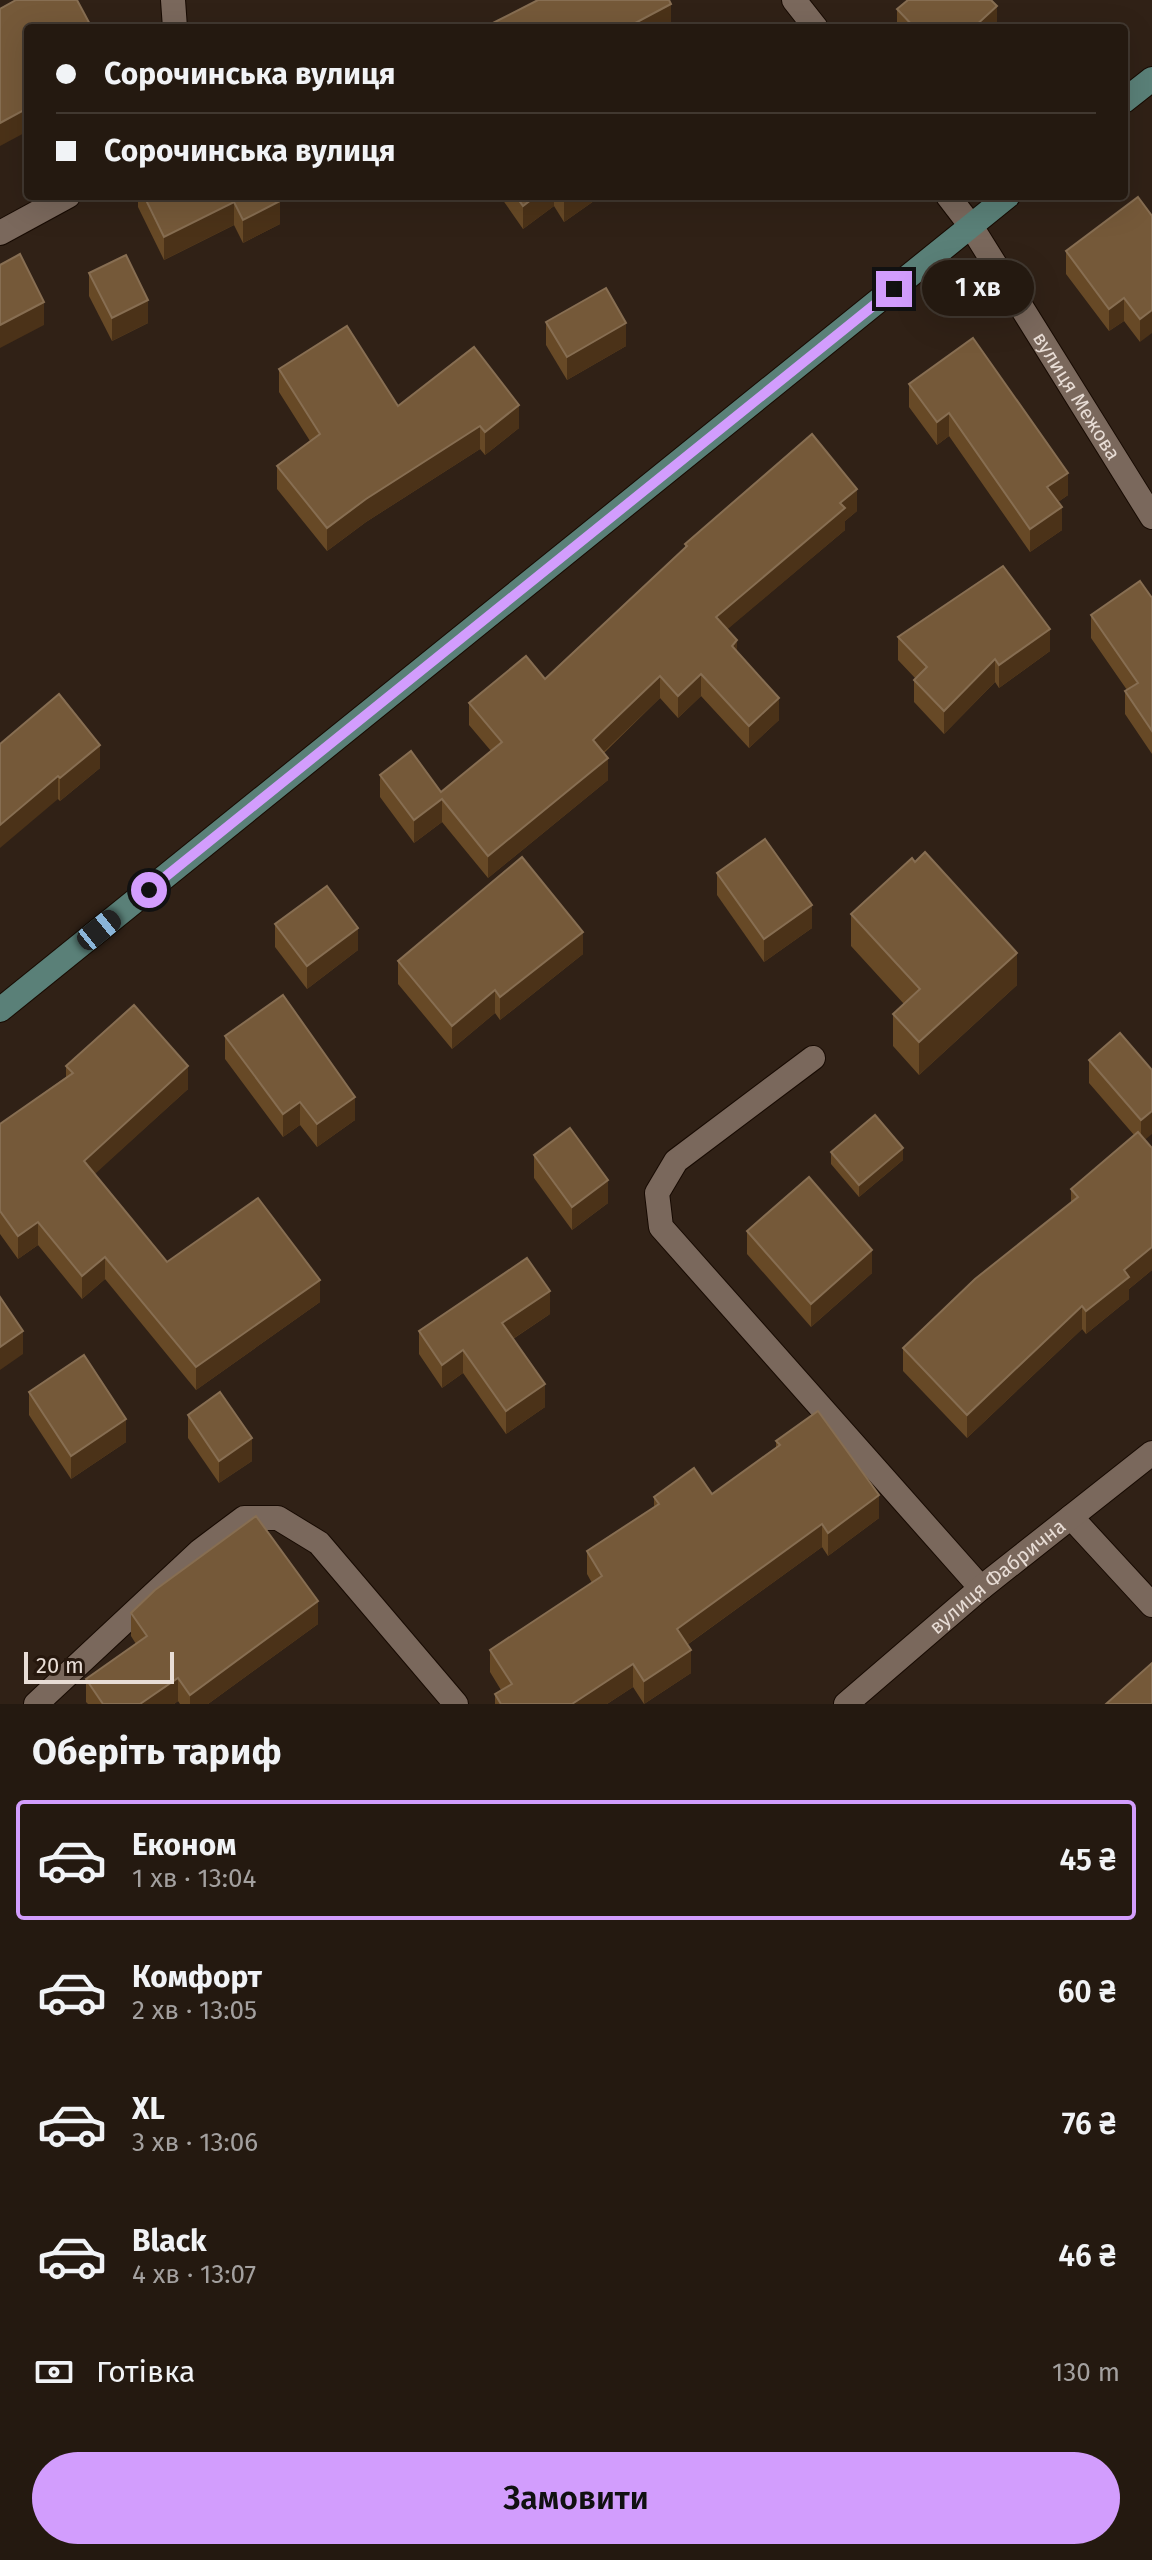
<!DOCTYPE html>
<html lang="uk">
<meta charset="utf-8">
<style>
body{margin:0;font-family:"Fira Sans",sans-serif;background:#30261e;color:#f1f3f6;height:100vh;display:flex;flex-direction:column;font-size:30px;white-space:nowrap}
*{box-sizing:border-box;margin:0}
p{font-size:26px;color:#a3a09f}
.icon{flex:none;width:44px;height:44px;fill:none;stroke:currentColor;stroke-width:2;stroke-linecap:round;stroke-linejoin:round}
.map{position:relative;height:1704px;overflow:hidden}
.sheet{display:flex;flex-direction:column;background:#241910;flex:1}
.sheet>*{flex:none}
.banner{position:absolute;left:24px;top:24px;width:1104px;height:176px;border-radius:8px;box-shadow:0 8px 32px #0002,0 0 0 2px #413830;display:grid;align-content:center;height:176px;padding:0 32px;background:#241910}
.scale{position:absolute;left:24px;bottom:20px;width:150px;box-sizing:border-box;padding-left:8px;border:4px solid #e8ddd6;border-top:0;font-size:22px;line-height:28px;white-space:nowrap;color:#e8ddd6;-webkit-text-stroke:6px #26170d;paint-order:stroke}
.end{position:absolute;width:36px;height:36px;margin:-18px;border:10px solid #d29dfd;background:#111;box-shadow:0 0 0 4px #111}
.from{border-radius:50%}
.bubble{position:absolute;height:56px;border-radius:28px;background:#241910;box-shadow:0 8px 32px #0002,0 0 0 2px #413830;font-size:26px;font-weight:600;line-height:56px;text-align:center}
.car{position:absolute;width:24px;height:48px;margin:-24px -12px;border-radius:10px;box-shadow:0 0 6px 2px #0007;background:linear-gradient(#222 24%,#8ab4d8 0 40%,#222 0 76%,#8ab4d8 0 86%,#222 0)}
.banner b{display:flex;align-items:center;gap:28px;height:76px;font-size:30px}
.banner b+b{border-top:2px solid #413830}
.banner i{width:20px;height:20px;background:#f1f3f6}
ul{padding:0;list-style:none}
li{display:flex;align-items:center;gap:24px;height:120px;margin:0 16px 12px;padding:0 16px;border:4px solid transparent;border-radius:8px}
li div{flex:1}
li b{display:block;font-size:30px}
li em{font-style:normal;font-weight:600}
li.current{border-color:#d29dfd}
li>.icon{width:72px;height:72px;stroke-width:1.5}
h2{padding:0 32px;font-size:36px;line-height:96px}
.pay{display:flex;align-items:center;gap:20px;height:88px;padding:0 32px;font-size:30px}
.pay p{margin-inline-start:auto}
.button{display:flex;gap:16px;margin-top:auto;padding:16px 32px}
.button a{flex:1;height:92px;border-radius:48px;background:#d29dfd;color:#111;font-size:32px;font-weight:600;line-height:92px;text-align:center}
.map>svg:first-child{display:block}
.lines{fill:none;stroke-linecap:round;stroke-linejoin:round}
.lane-casing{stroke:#170a02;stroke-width:26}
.street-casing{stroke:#170a02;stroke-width:26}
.secondary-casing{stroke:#170a02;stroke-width:26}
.lane{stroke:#7a685c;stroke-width:24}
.street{stroke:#7a685c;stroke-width:24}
.secondary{stroke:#5a8078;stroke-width:24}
.wall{fill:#674926}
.shaded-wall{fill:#4b3218}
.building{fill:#755939;stroke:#876e52;stroke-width:2}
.route{stroke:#d29dfd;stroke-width:10}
.labels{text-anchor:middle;stroke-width:6;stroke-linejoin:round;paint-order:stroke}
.street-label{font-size:20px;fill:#e8ddd6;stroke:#26170d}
</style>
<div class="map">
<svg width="1152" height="1704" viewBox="0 0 1152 1704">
<rect width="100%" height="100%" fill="#302116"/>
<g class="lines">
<defs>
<path id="lane" d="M1071 1517 1152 1605"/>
<g id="street">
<path d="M173 0 175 28"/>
<path d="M794 0 816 28"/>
<path id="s1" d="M948 196 971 226 1152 517"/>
<path d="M0 233 68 196"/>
<path d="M813 1058 676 1161 657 1193 661 1227 981 1588"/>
<path d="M36 1704 200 1551 244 1518H278L319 1543 456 1704"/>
<path id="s2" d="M846 1704 981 1588 1152 1453"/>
</g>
<g id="secondary">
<path d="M1124 101 1152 79"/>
<path d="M0 1010 1008 196"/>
</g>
</defs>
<use href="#lane" class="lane-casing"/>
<use href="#street" class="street-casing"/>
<use href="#secondary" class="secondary-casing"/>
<use href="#lane" class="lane"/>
<use href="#street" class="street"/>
<use href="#secondary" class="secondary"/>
</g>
<g class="wall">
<path d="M897 9 997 28H897Z"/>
<path d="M138 196H278L280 224 243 243 234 225 164 260 138 207Z"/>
<path d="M500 196H601L564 222 554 206 523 229Z"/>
<path d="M1152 216 1140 342 1124 321 1109 331 1066 274V251Z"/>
<path d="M89 273 148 323 112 341 89 296Z"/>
<path d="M546 322 626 346 567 380 546 345Z"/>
<path d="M279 369 398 406 519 428 485 455 480 449 366 522 327 551 277 489V466L310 441 279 392Z"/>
<path d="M909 384 1068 495 1058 502 1062 530 1030 552 949 436 937 445 909 407Z"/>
<path d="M857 511 845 521V530L727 629 737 652 779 720 749 748 701 696 678 718 660 698 604 753 608 780 488 878 442 822 414 843 380 797V775L441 792 491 751 469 725V703L545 679 685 548V544Z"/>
<path d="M1152 598V754L1125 714V691L1127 690 1091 638V615Z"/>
<path d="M898 637 1050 651 999 688 995 682 944 734 914 702V680L915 678 898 660Z"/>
<path d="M0 744 100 768 60 801Z"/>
<path d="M717 873 812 928 764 962 717 895Z"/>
<path d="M851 914 1017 985 919 1075 893 1046V1014L904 1004 851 946Z"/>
<path d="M275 924 358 950 307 989 275 947Z"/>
<path d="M583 954 500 1020 495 1013 452 1049 398 984V961Z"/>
<path d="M225 1036 355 1120 317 1147 300 1125 283 1137 225 1059Z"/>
<path d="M1089 1060 1152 1070 1145 1140 1152 1148V1270L1129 1289V1299L1086 1334 1082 1329 967 1438 903 1371V1348L1071 1203V1189L1134 1135 1089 1083Z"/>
<path d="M66 1066 188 1089 94 1174 167 1262 320 1302 196 1390 105 1279 82 1299 38 1245 18 1259 0 1234V1124L66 1077Z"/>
<path d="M831 1152 903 1160 859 1197 831 1164Z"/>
<path d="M534 1155 608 1203 572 1230 534 1178Z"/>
<path d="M747 1231 872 1273 811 1327 747 1254Z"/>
<path d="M550 1314 513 1339 545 1407 506 1434 463 1373 442 1388 419 1354V1331Z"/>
<path d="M29 1392 126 1442 71 1479 29 1415Z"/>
<path d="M188 1415 252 1461 219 1483 188 1438Z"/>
<path d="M776 1441 879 1518 828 1556 822 1547 687 1645 691 1673 644 1704 633 1687 607 1704H495V1694L501 1690 490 1672V1650L592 1583 587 1574V1551L654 1507V1497L712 1494 776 1448Z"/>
<path d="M131 1613 318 1624 208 1704H180L178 1701 174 1704H88L86 1702V1679L136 1644 131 1636Z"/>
</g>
<g class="shaded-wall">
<path d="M671 4V27L669 28H626Z"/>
<path d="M997 6V28H973Z"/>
<path d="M28 108V131L0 146V123Z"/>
<path d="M536 196H554V206L523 229V206Z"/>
<path d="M569 196H601L564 222V199Z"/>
<path d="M280 201V224L243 243V220Z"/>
<path d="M234 202V225L164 260V237Z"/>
<path d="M1124 298V321L1109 331V309Z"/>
<path d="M148 300V323L112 341V318Z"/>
<path d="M44 302V325L0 348V325Z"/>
<path d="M1152 310V333L1140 342V319Z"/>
<path d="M626 323V346L567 380V357Z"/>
<path d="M519 405V428L485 455V432Z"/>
<path d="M949 413V436L937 445V422Z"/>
<path d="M480 426V449L366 522 327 551V528L366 499Z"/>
<path d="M1068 473V495L1047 510V487Z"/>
<path d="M857 489V511L845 521V530L716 639V617L840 503Z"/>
<path d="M1062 507V530L1030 552V529Z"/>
<path d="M1050 629V651L999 688V665Z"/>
<path d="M737 640V663L732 646Z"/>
<path d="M995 659V682L944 734V711Z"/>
<path d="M701 674V696L678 718V696Z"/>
<path d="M660 676V698L593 762V740Z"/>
<path d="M779 698V720L749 748V726Z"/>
<path d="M100 745V768L60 801V778Z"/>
<path d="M608 758V780L488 878V856Z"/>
<path d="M58 776V799L0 848V825Z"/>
<path d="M442 799V822L414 843V820Z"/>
<path d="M812 905V928L764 962V939Z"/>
<path d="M358 928V950L307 989V966Z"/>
<path d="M583 932V954L500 1020V997Z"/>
<path d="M1017 953V985L919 1075V1042Z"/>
<path d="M495 990V1013L452 1049V1026Z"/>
<path d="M188 1066V1089L84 1184V1161Z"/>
<path d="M355 1097V1120L317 1147V1124Z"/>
<path d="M300 1102V1125L283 1137V1114Z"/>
<path d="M1152 1111V1134L1141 1143V1120Z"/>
<path d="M903 1148V1160L859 1197V1185Z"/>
<path d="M608 1180V1203L572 1230V1207Z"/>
<path d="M38 1222V1245L18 1259V1236Z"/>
<path d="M1152 1247V1270L1129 1289V1299L1086 1334V1311L1124 1270Z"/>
<path d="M872 1250V1273L811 1327V1304Z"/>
<path d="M105 1257V1279L82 1299V1276Z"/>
<path d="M320 1280V1302L196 1390V1367Z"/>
<path d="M550 1291V1314L502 1346V1323Z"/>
<path d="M1082 1306V1329L967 1438V1415Z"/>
<path d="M23 1331V1354L0 1370V1347Z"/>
<path d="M463 1350V1373L442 1388V1365Z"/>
<path d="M545 1384V1407L506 1434V1411Z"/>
<path d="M126 1419V1442L71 1479V1456Z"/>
<path d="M252 1438V1461L219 1483V1461Z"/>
<path d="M879 1495V1518L828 1556V1533Z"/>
<path d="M822 1524V1547L677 1652V1629Z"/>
<path d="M318 1601V1624L208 1704H190V1695Z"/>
<path d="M691 1650V1673L644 1704V1681Z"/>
<path d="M633 1664V1687L607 1704H572Z"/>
<path d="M178 1678V1701L174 1704H140Z"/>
</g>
<g class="building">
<path d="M16 0H77L92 28H28V108L0 123V9Z"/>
<path d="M538 0H669L671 4 626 28H483Z"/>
<path d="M908 0H991L997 6 973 28H915L897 9Z"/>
<path d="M144 196H278L280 201 243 220 234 202 164 237Z"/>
<path d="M516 196H536L523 206Z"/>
<path d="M1138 197 1152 216V310L1140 319 1124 298 1109 309 1066 251Z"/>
<path d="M20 254 44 302 0 325V265Z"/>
<path d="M126 255 148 300 112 318 89 273Z"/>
<path d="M606 288 626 323 567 357 546 322Z"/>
<path d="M347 326 398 406 474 347 519 405 485 432 480 426 366 499 327 528 277 466 320 434 279 369Z"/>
<path d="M973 338 1068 473 1047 487 1062 507 1030 529 949 413 937 422 909 384Z"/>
<path d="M812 434 857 489 840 503 845 508 716 617 737 640 732 646 779 698 749 726 701 674 678 696 660 676 593 740 608 758 488 856 442 799 414 820 380 775 411 751 441 792 502 742 469 703 526 656 545 679 687 546 685 544Z"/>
<path d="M1003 566 1050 629 999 665 995 659 944 711 914 680 927 667 898 637Z"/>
<path d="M1140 581 1152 598V731L1125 691 1138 683 1091 615Z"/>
<path d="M59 694 100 745 60 778 58 776 0 825V744Z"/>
<path d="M765 839 812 905 764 939 717 873Z"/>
<path d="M925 852 1017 953 919 1042 893 1014 920 989 851 914 912 858 915 862Z"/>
<path d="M522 857 583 932 500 997 495 990 452 1026 398 961Z"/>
<path d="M327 886 358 928 307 966 275 924Z"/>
<path d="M283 995 355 1097 317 1124 300 1102 283 1114 225 1036Z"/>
<path d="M134 1005 188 1066 84 1161 167 1262 258 1198 320 1280 196 1367 105 1257 82 1276 38 1222 18 1236 0 1211V1124L73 1073 66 1066Z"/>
<path d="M1120 1033 1152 1070V1111L1141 1120 1089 1060Z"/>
<path d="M875 1115 903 1148 859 1185 831 1152Z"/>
<path d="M570 1128 608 1180 572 1207 534 1155Z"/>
<path d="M1138 1132 1152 1148V1247L1124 1270 1129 1277 1086 1311 1082 1306 967 1415 903 1348 975 1279 1078 1197 1071 1189Z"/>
<path d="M809 1177 872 1250 811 1304 747 1231Z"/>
<path d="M527 1258 550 1291 502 1323 545 1384 506 1411 463 1350 442 1365 419 1331Z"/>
<path d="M0 1297 23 1331 0 1347Z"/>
<path d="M84 1355 126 1419 71 1456 29 1392Z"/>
<path d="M220 1392 252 1438 219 1461 188 1415Z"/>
<path d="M818 1411 879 1495 828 1533 822 1524 677 1629 691 1650 644 1681 633 1664 572 1704H501L495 1694 512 1684 490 1650 602 1576 587 1551 659 1504 654 1497 694 1468 712 1494 780 1445 776 1441Z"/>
<path d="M256 1516 318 1601 190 1695 178 1678 140 1704H103L86 1679 147 1636 131 1613 155 1590Z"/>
<path d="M1152 1663V1704H1106Z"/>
</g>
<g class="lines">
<path class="route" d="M149 890 894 289"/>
</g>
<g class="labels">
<g class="street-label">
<text dy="7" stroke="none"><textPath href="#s1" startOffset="238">вулиця Межова</textPath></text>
<text dy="7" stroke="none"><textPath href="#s2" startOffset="198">вулиця Фабрична</textPath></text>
</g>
</g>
</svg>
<div class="scale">20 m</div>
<i class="end from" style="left:149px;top:890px"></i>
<i class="end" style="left:894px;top:289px"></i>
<div class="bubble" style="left:922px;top:260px;width:112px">1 хв</div>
<i class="car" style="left:99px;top:930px;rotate:51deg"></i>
<div class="banner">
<b><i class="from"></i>Сорочинська вулиця</b>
<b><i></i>Сорочинська вулиця</b>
</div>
</div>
<section class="sheet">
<h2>Оберіть тариф</h2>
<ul>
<li class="current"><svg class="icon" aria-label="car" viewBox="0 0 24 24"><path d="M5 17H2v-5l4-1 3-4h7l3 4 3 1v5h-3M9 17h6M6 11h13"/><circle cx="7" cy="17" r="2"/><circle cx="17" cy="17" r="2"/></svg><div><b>Економ</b><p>1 хв · 13:04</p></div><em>45 ₴</em></li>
<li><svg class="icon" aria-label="car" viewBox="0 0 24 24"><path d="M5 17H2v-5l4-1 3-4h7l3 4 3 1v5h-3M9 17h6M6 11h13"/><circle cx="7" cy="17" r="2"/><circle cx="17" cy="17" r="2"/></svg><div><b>Комфорт</b><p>2 хв · 13:05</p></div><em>60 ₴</em></li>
<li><svg class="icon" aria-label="car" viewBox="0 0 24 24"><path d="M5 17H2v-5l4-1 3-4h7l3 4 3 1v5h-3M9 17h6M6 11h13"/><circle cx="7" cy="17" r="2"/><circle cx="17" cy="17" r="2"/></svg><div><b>XL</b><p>3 хв · 13:06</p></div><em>76 ₴</em></li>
<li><svg class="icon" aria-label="car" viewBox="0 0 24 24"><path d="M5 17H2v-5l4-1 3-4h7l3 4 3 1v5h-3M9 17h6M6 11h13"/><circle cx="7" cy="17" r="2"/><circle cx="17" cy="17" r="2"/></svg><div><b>Black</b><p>4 хв · 13:07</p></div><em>46 ₴</em></li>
</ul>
<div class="pay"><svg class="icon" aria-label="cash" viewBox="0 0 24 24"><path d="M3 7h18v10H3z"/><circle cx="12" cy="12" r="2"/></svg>Готівка<p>130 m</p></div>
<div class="button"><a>Замовити</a></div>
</section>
